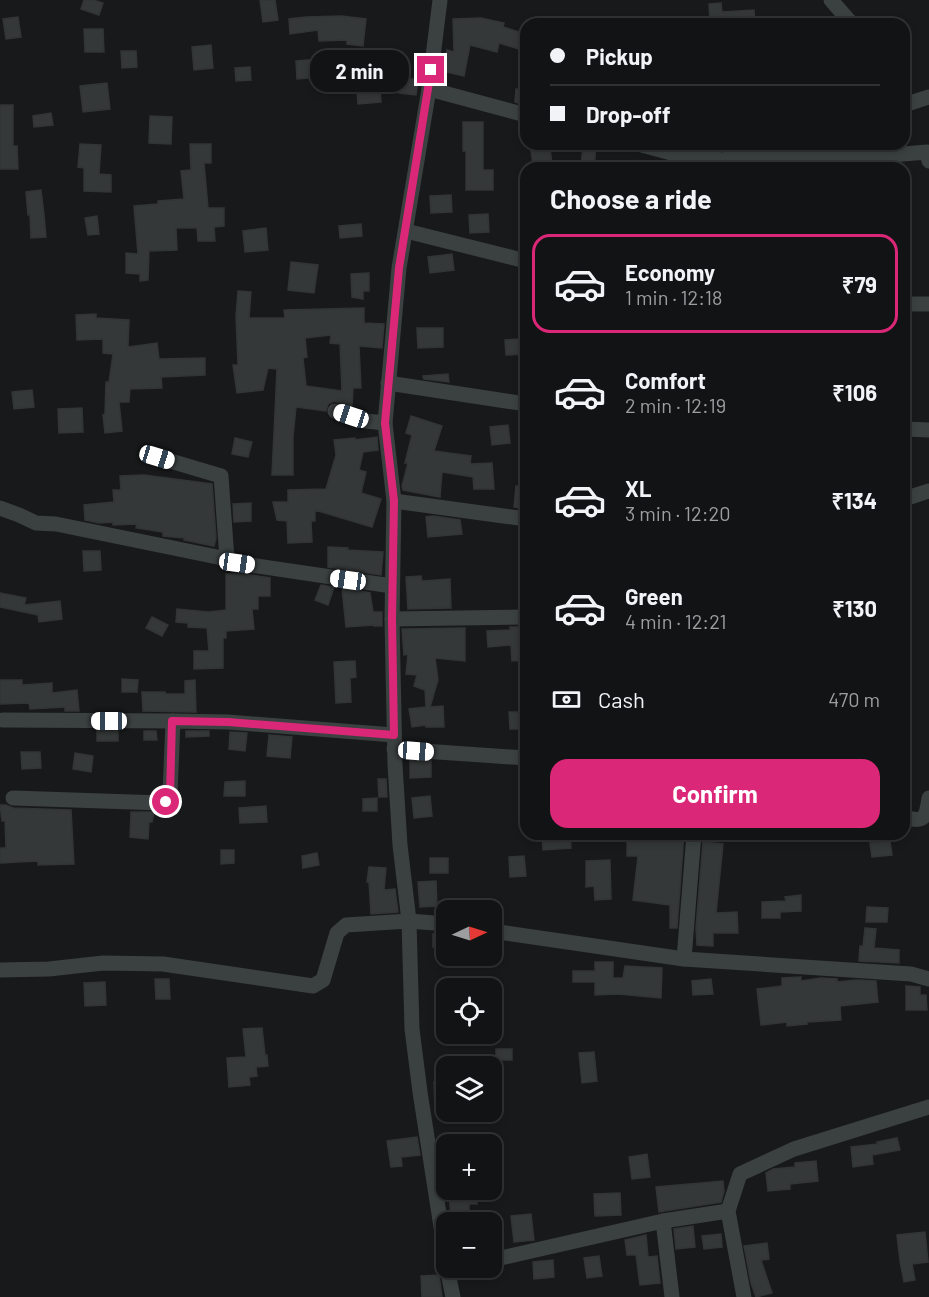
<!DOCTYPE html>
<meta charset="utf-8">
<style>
body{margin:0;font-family:Barlow,sans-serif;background:#1b1c1d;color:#f1f3f6;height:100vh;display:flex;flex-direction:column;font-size:22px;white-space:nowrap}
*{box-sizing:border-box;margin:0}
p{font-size:20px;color:#9c9ea0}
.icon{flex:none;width:33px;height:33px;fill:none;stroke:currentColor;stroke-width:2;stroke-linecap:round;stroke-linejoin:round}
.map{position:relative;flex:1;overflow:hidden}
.details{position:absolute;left:520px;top:162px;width:390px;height:678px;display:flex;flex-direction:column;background:#121314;border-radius:18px;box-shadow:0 3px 9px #0003,0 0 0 2px #313234}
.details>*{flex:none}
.guide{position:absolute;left:520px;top:18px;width:390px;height:132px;border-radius:18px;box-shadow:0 3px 9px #0003,0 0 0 2px #313234;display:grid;align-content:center;height:132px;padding:0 30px;background:#121314}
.needle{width:39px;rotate:86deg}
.tools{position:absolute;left:436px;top:900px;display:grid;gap:12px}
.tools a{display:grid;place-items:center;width:66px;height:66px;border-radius:12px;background:#121314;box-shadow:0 3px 9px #0003,0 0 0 2px #313234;font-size:30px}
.end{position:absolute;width:27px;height:27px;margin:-14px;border:8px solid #db2777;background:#fff;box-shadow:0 0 0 3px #fff}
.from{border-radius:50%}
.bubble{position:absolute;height:42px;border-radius:18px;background:#121314;box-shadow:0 3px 9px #0003,0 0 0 2px #313234;font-size:20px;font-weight:700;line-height:42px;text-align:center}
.car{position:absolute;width:18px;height:36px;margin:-18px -9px;border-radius:8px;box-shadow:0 0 4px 2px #0007;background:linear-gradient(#fff 24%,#345 0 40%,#fff 0 76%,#345 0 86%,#fff 0)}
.guide b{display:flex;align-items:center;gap:21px;height:57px;font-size:22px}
.guide b+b{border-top:2px solid #313234}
.guide i{width:15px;height:15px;background:#f1f3f6}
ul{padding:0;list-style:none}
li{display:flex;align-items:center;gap:18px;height:99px;margin:0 12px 9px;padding:0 18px;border:3px solid transparent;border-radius:18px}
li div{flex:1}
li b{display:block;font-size:22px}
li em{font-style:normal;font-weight:700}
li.active{border-color:#db2777}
li>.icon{width:54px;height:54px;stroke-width:1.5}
h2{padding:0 30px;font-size:27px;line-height:72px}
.pay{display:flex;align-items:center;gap:15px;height:66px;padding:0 30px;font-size:22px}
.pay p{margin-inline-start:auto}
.action{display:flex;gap:12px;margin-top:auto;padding:12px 30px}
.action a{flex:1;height:69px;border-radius:18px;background:#db2777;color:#fff;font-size:24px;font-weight:700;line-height:69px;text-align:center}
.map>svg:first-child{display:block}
.building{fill:#353838;stroke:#323535;stroke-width:1.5;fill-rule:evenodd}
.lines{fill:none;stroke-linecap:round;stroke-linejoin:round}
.minor{stroke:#3b4040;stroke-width:15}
.route{stroke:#db2777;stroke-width:8}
</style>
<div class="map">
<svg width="929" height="1297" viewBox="0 0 929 1297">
<rect width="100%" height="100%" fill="#18191a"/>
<g class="building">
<path d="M84 0H93L103 3 99 15 81 9Z"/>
<path d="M260 0H275L278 20 263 22Z"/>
<path d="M721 3 722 12 754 10 755 24H734V22L710 24 709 4Z"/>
<path d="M341 16 366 19 363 46 347 44V40L319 41 318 30 290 34 289 19 306 17Z"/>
<path d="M18 17 21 37 6 39 3 19Z"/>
<path d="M481 18 504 23 503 27 526 34V51L499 43 497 52 470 45 464 76 442 71 447 50 454 52 453 19Z"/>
<path d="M84 29H103L104 52H85Z"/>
<path d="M211 45 213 68 194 70 192 47Z"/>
<path d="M121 51H136L137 67 122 68Z"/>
<path d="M319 59 320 77 297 79 296 61Z"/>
<path d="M250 67 251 80 236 81 235 68Z"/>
<path d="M379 75 381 102 358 104 356 77Z"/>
<path d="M402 77 418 80 416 95 399 93Z"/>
<path d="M107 83 110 109 83 112 80 86Z"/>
<path d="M516 89 526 90V105L515 102Z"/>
<path d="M0 105H13V146H17L18 169H0Z"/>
<path d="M51 113 53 125 34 127 33 116Z"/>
<path d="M150 116 172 117 171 144 149 143Z"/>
<path d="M463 122H483V170H493V190H466V151H463Z"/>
<path d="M80 144 101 145 99 174 111 175V192L84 191V168L78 167Z"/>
<path d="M190 144H211V163H204L208 208H224V226L214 227 215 241H198L197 228H176L177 250 149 251 148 280 140 281V274L126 273V253L138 254 134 206 158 204V201L184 199 181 171 191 170Z"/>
<path d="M583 144 596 145 594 168H581Z"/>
<path d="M762 144H798L799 146 795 147H763Z"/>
<path d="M550 148 552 165 533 167 531 150Z"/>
<path d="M41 190 44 215 46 237 31 238 30 215H28L26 192Z"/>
<path d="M451 195 452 212 431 213 430 196Z"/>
<path d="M488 214 489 232 470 233 469 215Z"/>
<path d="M97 216 99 234 88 235 85 218Z"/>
<path d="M361 224 362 236 340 238 339 226Z"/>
<path d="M266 228 268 250 245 252 243 231Z"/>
<path d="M452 254 454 270 430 273 428 257Z"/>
<path d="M291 262 318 265 314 293 288 290Z"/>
<path d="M369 273V291H363V299L352 297 351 274Z"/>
<path d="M238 291 251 292 249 318H285L284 310 364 308V323L384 324 382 348 359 346 361 388H353L352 406 334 401 328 404 326 411 296 407 293 437V475H272L277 369 268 368 263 390 237 393 233 365H238L236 316ZM331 335 330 343 340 344 342 391 306 386 303 358 307 357 305 338Z"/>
<path d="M96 314V318L129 320 128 347 157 343 159 359 205 358V375L161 377 162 388 130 389 129 402H119L122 431 105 433 103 415 105 414 106 382H109L113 354 103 353V339L77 340 76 315Z"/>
<path d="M417 328H443V347L418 348Z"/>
<path d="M521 339 522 354 506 355 505 340Z"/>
<path d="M448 374 449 382 424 379 423 376Z"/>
<path d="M32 390 34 407 14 409 12 392Z"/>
<path d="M82 408 83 432 59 433 58 409Z"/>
<path d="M411 416 442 426 434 451 471 456 470 464 492 463 494 489H474L473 477 442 472 440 497 403 490 402 486 408 463H405L412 435 406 433Z"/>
<path d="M508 425 510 443 492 445 490 427Z"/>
<path d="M377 437 378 450 363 452 359 470 366 472 361 493 381 499 372 527 315 510V521H311L312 542 288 543 287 521 277 520 273 502H288V490L326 489 336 455 334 440 355 438V440Z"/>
<path d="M235 438 252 442 248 457 232 454Z"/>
<path d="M144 475 212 484 216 538 214 546 184 540 185 538 163 536V532L136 528 137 524 113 525V522L99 523 85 520 84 505 114 502 113 490H121L120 476Z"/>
<path d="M516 486 526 487V509L514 507Z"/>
<path d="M251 503V521L234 522 233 504Z"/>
<path d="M433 516 460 520 462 534 428 537 426 517Z"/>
<path d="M328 547 348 548 347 550 383 552 381 575 328 567Z"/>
<path d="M83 551H100L101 570 84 571Z"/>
<path d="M226 574H245L270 578V596H258V609H252L254 629 226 631V638H223V668L194 669V651H209L207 628 188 627V623L176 622 177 609 209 612 226 610Z"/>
<path d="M421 576 422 581 450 579 451 608 408 609 406 577Z"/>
<path d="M321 585 334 587 328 605 315 600Z"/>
<path d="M342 588 370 593 373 612H382V626H374V625L346 627Z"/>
<path d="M0 593 26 598 24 605 60 601 62 619 39 622 38 615 0 607Z"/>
<path d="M152 617 168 625 162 636 146 628Z"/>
<path d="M510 627H526V660L512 661 511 645 488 647 487 631 511 630Z"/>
<path d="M465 628V661L435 658 438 680 430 707 443 706 444 727H426V725L412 727 409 709 426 707 425 690 414 686 417 675 406 674 408 654 404 655 402 629Z"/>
<path d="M355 661 356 677 350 678 351 702 336 703 334 662Z"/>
<path d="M122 679 138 680 137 692H122Z"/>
<path d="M0 680H22V685L52 683V693L77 690 79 711H65V707L30 709 29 703 0 704Z"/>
<path d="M195 680 196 712 143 711 142 692H165V694H185V681Z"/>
<path d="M509 712H526V729H510Z"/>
<rect x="97" y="730" width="21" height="11"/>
<path d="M144 731H156L157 740H144Z"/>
<path d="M186 731H209V736L186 737Z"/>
<path d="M230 732 247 733 245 751 229 749Z"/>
<path d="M269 735 292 737 290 758 267 756Z"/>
<path d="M21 752H40L41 768 22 769Z"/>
<path d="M75 753 93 756 91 772 73 769Z"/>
<path d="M410 760 431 761V777L410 778Z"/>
<path d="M378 779H386L387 797H379Z"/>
<path d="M245 781V796H224L225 782Z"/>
<path d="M430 796 432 816 414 818 412 798Z"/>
<path d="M377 798V811H363V799Z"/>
<path d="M0 805H6L13 808 71 810 74 864 38 865V861L0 863V848H6L5 821H2Z"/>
<path d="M266 806 267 822 240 823 239 808Z"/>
<path d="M131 812H154L152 822H149L148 839 130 837Z"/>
<path d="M542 834H570L571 848 543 850Z"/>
<path d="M627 834H684L677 928H670V905L633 900 638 856H627Z"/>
<path d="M890 841 892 855 872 857 870 843Z"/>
<path d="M703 842 723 844 716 913 737 912 738 933H713V946L697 945 696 928Z"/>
<path d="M221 850H234V863L221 864Z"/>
<path d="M317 853 319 865 303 868 302 856Z"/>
<path d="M524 856 526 876 510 877 509 857Z"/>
<rect x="430" y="858" width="18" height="15"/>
<path d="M610 860 611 899 595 900 594 886 586 887V861Z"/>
<path d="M369 867 386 868 384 890 395 889 398 912 371 914 369 882H367Z"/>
<path d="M436 881 437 906 420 907 418 882Z"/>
<path d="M801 895V911L780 912V918H762V902L786 901 785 897Z"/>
<path d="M867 907 888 908 887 922H866Z"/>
<path d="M865 928 876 929 874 948 899 950V963L859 961 860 946H863Z"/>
<rect x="433" y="934" width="14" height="13"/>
<path d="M595 962H613V978H623L625 966 662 968 661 998 618 994 595 995V982H573V971H595Z"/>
<path d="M801 977V981L821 978 837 979V982L856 980 876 981 878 1002 840 1006 841 1020 807 1022V1024L787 1026V1022L761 1025 757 989 782 986V978Z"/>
<path d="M155 979H169L170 999H156Z"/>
<path d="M711 979 713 994 693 995 692 981Z"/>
<path d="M105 982 106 1005 85 1006 84 983Z"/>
<path d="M906 986 920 987V995H926L927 1010H906Z"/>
<path d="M262 1028 265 1055H267L268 1066 256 1067 257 1076 249 1077 250 1085 229 1087 227 1058 246 1057 243 1029Z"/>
<rect x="496" y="1049" width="16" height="11"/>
<path d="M594 1052 597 1081 582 1083 579 1053Z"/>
<path d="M447 1081V1110H435L434 1082Z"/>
<path d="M417 1137 420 1155 401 1157 402 1166 391 1167 387 1141Z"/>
<path d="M897 1138 900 1150 872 1155 873 1164 853 1167 851 1147 878 1144 877 1142Z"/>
<path d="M647 1154 650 1177 632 1179 629 1157Z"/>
<path d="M816 1161 818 1181 790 1184V1189L768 1191 766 1173 773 1169 795 1167V1163Z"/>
<path d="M723 1181 724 1191 721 1202 659 1212 656 1187Z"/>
<path d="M449 1190H477V1204H469V1222H451Z"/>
<path d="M620 1193 621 1215 595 1216 594 1194Z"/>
<path d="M531 1214 534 1240 514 1242 511 1216Z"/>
<path d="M693 1226 695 1247 676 1249 674 1229Z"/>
<path d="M925 1232 928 1262 912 1264 915 1280 904 1282 900 1261 897 1235Z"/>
<path d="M721 1234 722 1247 704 1249 702 1236Z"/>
<path d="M646 1235 648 1257 657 1256 660 1283 640 1285 636 1255H627L625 1240Z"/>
<path d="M767 1243 769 1259 761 1260 772 1293 756 1297 751 1283 744 1246Z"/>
<path d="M599 1256 602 1276 587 1278 584 1258Z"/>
<path d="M553 1260 554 1277 534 1279 533 1262Z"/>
<path d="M439 1275 442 1297H422L421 1276Z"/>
</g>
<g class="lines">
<g class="minor">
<path d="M440 0 429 89 399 268 385 423 394 501 392 619 395 765 400 845 409 921 412 1029 420 1092 447 1265"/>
<path d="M831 0 852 24"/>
<path d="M429 89 526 115"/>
<path d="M904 97 910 103 929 97"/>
<path d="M638 144 675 154 723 160 736 157H867L868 168"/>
<path d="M868 144 867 157 927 152 929 161"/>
<path d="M406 231 526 261"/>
<path d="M904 304H929"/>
<path d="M388 383 526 404"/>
<path d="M335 411 366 421 385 423"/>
<path d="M904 429 929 430"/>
<path d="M157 457 221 476 227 559"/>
<path d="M904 499 929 491"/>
<path d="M394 501 526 519"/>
<path d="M0 508 19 515 36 523 56 524 227 559 237 563 392 586"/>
<path d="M392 619 526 617"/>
<path d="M3 720 173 721"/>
<path d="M394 749 526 758"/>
<path d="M13 798 162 803 166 802 170 795 173 721 228 722 394 735"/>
<path d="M904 817C925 823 926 818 929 798"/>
<path d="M492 931 684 959 911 974 929 979"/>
<path d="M684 959 694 834"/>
<path d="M0 970 49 969 103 963 163 964 313 986 323 980 337 933 346 925 409 921 447 924"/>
<path d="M663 1221 672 1297"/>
<path d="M492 1260 663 1221 728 1211"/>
<path d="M447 1268 453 1297"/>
<path d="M744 1297 728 1211 740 1174 794 1149 929 1107"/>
</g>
</g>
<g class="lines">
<path class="route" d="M166 802 170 795 172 721 228 722 394 735 392 619 394 501 385 423 399 268 431 70"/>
</g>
</svg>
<div class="tools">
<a><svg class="needle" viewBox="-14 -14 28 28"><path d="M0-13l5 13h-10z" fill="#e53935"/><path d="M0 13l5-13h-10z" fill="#9c9ea0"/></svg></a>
<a><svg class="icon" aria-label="locate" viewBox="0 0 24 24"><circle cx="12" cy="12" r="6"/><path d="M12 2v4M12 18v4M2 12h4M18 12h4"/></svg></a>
<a><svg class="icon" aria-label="layers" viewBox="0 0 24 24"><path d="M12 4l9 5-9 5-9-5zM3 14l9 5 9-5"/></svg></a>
<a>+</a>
<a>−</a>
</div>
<i class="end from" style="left:166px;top:802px"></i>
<i class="end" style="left:431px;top:70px"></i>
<div class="bubble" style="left:310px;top:50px;width:99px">2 min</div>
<i class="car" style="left:351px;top:416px;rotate:288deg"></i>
<i class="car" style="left:157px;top:457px;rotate:107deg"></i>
<i class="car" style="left:237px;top:563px;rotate:98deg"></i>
<i class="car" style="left:348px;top:580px;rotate:278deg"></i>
<i class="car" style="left:109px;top:721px;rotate:270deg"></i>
<i class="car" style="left:416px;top:751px;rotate:94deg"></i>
<div class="guide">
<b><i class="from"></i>Pickup</b>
<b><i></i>Drop-off</b>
</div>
<section class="details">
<h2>Choose a ride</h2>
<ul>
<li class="active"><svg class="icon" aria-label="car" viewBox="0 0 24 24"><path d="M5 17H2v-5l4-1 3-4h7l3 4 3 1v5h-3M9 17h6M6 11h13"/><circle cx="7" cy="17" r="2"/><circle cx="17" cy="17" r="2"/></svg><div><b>Economy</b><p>1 min · 12:18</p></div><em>₹79</em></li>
<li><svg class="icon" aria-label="car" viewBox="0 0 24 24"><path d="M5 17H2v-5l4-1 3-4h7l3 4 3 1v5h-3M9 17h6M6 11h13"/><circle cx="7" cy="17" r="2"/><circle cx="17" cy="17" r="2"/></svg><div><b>Comfort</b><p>2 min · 12:19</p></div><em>₹106</em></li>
<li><svg class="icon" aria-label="car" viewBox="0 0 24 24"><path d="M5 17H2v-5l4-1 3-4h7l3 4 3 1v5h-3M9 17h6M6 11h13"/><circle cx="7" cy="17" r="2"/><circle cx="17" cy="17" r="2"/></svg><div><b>XL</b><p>3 min · 12:20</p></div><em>₹134</em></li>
<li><svg class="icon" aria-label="car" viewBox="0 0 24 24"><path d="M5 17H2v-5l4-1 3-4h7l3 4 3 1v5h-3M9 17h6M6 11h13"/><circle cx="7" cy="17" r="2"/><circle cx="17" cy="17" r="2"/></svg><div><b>Green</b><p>4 min · 12:21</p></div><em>₹130</em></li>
</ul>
<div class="pay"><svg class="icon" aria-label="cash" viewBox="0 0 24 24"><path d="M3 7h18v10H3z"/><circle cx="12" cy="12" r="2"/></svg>Cash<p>470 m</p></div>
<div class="action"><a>Confirm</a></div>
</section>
</div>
